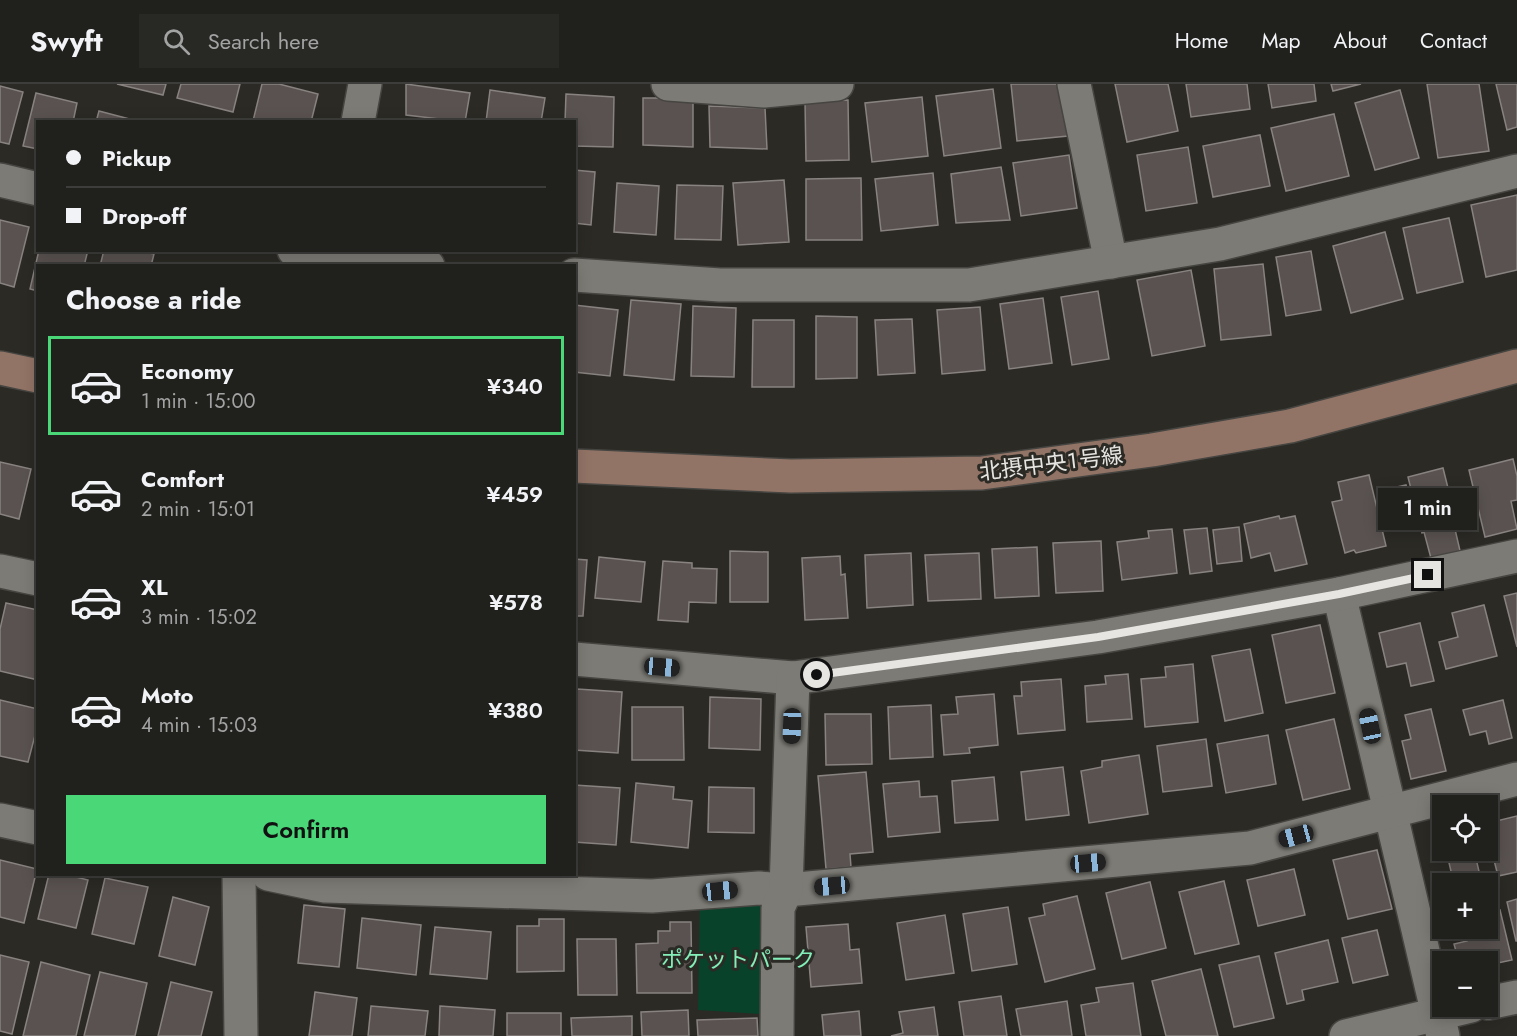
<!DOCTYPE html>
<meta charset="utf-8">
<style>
body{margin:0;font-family:Jost,"Noto Sans JP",sans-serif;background:#282825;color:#f1f3f6;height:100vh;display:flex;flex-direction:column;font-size:22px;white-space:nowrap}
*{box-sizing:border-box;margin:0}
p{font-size:20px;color:#a2a3a3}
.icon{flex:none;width:33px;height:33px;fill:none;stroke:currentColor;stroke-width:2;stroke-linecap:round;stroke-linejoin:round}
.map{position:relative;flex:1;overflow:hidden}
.drawer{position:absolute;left:36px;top:180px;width:540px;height:612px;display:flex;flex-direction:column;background:#20201c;border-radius:0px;box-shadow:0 3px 15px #0003,0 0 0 2px #3d3e3b}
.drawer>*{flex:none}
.top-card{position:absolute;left:36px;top:36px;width:540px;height:132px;border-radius:0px;box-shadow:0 3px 15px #0003,0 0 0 2px #3d3e3b;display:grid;align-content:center;height:132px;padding:0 30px;background:#20201c}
.controls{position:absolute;left:1432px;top:711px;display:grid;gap:12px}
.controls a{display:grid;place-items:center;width:66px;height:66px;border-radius:0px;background:#20201c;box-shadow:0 3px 15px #0003,0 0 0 2px #3d3e3b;font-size:30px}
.end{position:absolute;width:27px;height:27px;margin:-14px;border:8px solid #e6e5e2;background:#111;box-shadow:0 0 0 3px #111}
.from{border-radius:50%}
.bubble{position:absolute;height:42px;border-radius:0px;background:#20201c;box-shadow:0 3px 15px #0003,0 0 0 2px #3d3e3b;font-size:20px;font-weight:600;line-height:42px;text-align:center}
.car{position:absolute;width:18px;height:36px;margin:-18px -9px;border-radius:8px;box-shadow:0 0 4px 2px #0007;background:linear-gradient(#222 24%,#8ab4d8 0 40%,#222 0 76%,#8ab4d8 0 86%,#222 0)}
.top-card b{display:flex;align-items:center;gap:21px;height:57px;font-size:22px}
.top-card b+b{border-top:2px solid #3d3e3b}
.top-card i{width:15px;height:15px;background:#f1f3f6}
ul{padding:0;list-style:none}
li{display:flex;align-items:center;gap:18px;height:99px;margin:0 12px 9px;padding:0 18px;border:3px solid transparent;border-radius:0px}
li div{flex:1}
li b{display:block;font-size:22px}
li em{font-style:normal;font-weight:600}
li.active{border-color:#49d778}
li>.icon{width:54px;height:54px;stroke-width:1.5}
h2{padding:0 30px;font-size:27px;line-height:72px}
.action{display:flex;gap:12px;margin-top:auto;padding:12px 30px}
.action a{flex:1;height:69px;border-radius:0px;background:#49d778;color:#111;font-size:24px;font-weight:600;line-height:69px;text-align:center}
header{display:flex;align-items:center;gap:36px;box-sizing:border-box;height:84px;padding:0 30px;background:#20201c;border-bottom:2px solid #3d3e3b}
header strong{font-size:28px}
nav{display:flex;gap:33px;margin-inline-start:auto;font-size:21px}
.search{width:420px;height:54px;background:#282825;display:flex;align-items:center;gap:15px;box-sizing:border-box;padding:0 21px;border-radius:0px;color:#a2a3a3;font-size:22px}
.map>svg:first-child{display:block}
.green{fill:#09422a}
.building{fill:#595251;stroke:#888280;stroke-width:1.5}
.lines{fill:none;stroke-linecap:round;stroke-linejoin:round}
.street-casing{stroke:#464541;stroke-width:36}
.secondary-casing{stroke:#464541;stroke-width:36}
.street{stroke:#7c7b75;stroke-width:33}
.secondary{stroke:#927466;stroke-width:33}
.route{stroke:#e6e5e2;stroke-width:8}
.labels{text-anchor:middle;stroke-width:6;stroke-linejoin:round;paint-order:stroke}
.street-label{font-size:22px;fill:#e6e5e2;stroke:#2b2a25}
.park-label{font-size:22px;fill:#83eeb8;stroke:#2b2a25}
</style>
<header>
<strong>Swyft</strong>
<div class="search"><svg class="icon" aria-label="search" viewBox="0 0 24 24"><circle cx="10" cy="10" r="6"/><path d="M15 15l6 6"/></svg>Search here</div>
<nav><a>Home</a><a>Map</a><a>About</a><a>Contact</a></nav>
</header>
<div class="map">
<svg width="1517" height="952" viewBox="0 0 1517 952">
<rect width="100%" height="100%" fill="#2b2a25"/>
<path class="green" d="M759 804 778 824 777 931 698 926 700 809Z"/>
<g class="building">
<path d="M117 0H166L163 11Z"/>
<path d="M181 0H240L233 28 177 14Z"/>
<path d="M262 0H279L318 10 311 38 253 37Z"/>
<path d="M406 0 470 9 465 38 406 31Z"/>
<path d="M1011 0H1059L1068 52 1017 57Z"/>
<path d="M1115 0H1168L1178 47 1127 58Z"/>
<path d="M1186 0H1247L1250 25 1191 33Z"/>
<path d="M1268 0H1314L1316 17 1272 24Z"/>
<path d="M1331 0H1361L1333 7Z"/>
<path d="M1427 0H1479L1489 67 1438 74Z"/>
<path d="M1496 0H1517V43L1507 46Z"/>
<path d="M0 2 23 8 9 60 0 58Z"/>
<path d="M993 5 1001 64 944 72 936 12Z"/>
<path d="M490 6 545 14 541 38H486Z"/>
<path d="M1400 6 1419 74 1375 86 1355 19Z"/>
<path d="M36 9 77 19 73 38H38V65L23 62Z"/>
<path d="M566 10 614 13 613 63 574 62V38H565Z"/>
<path d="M922 13 928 72 872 78 865 19Z"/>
<path d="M643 14H693V63L643 61Z"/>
<path d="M848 16 849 76 806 77 805 17Z"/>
<path d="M709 22 765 24 767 65 710 63Z"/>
<path d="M99 27 141 38H96Z"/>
<path d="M1334 30 1349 92 1286 107 1271 44Z"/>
<path d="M1260 51 1270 102 1213 113 1203 62Z"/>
<path d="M1188 63 1197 119 1146 127 1137 71Z"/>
<path d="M1069 71 1077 124 1021 132 1013 79Z"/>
<path d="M1001 83 1010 136 956 139 951 90Z"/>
<path d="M574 86 595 88 591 141 574 139Z"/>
<path d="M933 89 938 141 881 147 875 95Z"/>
<path d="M861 94 862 156H806V95Z"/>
<path d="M784 96 789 158 738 161 733 99Z"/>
<path d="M617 99 659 102 656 151 614 148Z"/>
<path d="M677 101 723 102 721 156 675 155Z"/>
<path d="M1517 111V186L1486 193 1471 121Z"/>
<path d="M1449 134 1463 198 1417 209 1403 144Z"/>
<path d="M0 136 29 143 14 203 0 199Z"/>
<path d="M1385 148 1403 215 1351 229 1333 162Z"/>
<path d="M39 166H88L84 182H38V207L30 205Z"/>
<path d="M104 166H137L154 170 151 182H100Z"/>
<path d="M1311 167 1321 226 1286 232 1276 173Z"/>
<path d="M1263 180 1271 251 1221 256 1214 185Z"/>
<path d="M1191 186 1205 262 1152 272 1137 196Z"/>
<path d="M1098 207 1109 275 1072 281 1061 213Z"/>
<path d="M1043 214 1052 279 1009 285 1000 220Z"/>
<path d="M631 216 681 220 674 296 624 291Z"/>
<path d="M574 221 618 226 610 292 574 288Z"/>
<path d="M693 222 736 224 734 293 691 292Z"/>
<path d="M980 223 985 286 942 290 937 226Z"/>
<path d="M816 232 857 233V294L816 295Z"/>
<path d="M912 235 915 289 878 291 875 236Z"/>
<path d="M753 236H794V303H752Z"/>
<path d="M1513 375 1517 392V416L1511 417 1517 445 1485 453 1469 386Z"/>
<path d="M0 378 31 385 19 435 0 430Z"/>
<path d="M1443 384 1457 440 1454 441 1461 471 1432 478 1424 448 1422 449 1408 393Z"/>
<path d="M1369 391 1386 462 1356 469 1354 466 1345 469 1332 418 1342 416 1338 398Z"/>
<path d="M1406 401 1416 439 1398 444 1388 405Z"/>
<path d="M1279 432 1280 435 1295 432 1307 480 1275 487 1270 469 1251 474 1244 440Z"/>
<path d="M1239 443 1242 477 1217 480 1213 446Z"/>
<path d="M1207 444 1212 487 1190 490 1184 446Z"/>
<path d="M1172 445 1177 489 1122 496 1117 458 1149 454 1148 447Z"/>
<path d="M1101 457 1103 507 1056 509 1053 459Z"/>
<path d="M1037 463 1039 512 995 514 992 465Z"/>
<path d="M730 467 768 468V518H730Z"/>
<path d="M911 469 913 521 867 524 865 471Z"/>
<path d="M979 469 981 515 928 517 925 471Z"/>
<path d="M840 472 841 491 845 490 848 534 805 536 802 474Z"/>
<path d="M599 473 645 478 641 518 595 514Z"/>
<path d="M574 475 587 476 583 532H574Z"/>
<path d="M663 477 692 479V484L717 485 716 519 689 518 688 538 658 536Z"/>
<path d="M1517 509V563L1504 512Z"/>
<path d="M6 519 38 526V596L0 587V545Z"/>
<path d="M1484 521 1497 572 1446 585 1439 558 1458 553 1452 529Z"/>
<path d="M1420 539 1434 597 1411 602 1406 579 1387 583 1379 549Z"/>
<path d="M1320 541 1335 609 1286 619 1272 551Z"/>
<path d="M1250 565 1263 629 1225 637 1212 572Z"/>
<path d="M1193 580 1198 638 1145 643 1141 595 1166 593 1165 583Z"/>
<path d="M1128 590 1132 635 1087 638 1085 602 1106 600 1105 592Z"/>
<path d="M1061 595 1065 646 1018 650 1014 612H1022L1021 598Z"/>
<path d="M577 605 622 608 618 669 574 666Z"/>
<path d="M994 610 998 661 969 664 970 669 944 671 941 631 958 630 956 613Z"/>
<path d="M710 613 761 615 760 666 709 664Z"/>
<path d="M0 616 38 625V640L28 678 0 672Z"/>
<path d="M1503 616 1512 654 1489 660 1486 647 1470 651 1463 626Z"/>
<path d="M931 621 933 673 890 675 888 623Z"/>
<path d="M632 623H683L684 676H632Z"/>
<path d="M1431 625 1446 687 1411 695 1402 657 1411 655 1405 631Z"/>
<path d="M825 630H871L872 680 826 681Z"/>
<path d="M1334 635 1350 705 1303 716 1286 646Z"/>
<path d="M1268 651 1276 700 1226 709 1217 660Z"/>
<path d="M1206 655 1212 702 1163 708 1157 662Z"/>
<path d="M1139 671 1148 730 1089 739 1081 687 1102 683V677Z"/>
<path d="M1063 683 1069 731 1026 736 1021 688Z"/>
<path d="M866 688 873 768 850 770 851 783 826 785 818 692Z"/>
<path d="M994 693 998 736 955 739 952 697Z"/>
<path d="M919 697 920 713 937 712 940 748 888 753 883 700Z"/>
<path d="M636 699 674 703 673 715 692 717 688 764 631 758Z"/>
<path d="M574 701 620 704 616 761 574 758Z"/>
<path d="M709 703 754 704V749L708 748Z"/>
<path d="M1517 732V788L1498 792 1488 752V739Z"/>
<path d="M1377 766 1392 825 1348 835 1333 776Z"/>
<path d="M1446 766H1474L1481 796 1467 800H1454Z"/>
<path d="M0 776 37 785 24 839 0 833Z"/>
<path d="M1294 785 1305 831 1258 842 1247 796Z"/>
<path d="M49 790H64L88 796 76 844 38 835Z"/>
<path d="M105 794 148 803 134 860 92 850Z"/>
<path d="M1224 797 1239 860 1195 870 1179 808Z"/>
<path d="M1150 798 1166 864 1122 875 1106 809Z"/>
<path d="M1077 812 1095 885 1045 898 1029 834 1045 831 1043 820Z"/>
<path d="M173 813 209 823 195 881 159 872Z"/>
<path d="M1517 815V857H1516L1507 818Z"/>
<path d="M304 821 345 825 339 883 298 879Z"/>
<path d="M1008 823 1017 880 972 887 963 830Z"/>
<path d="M1500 826 1512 876 1488 881V878H1459L1454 860 1467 857 1464 844H1488V829Z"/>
<path d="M945 831 954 889 906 896 897 839Z"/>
<path d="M362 834 421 841 416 891 357 884Z"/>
<path d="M539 835H564V887L517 888V842H539Z"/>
<path d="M670 838H691L692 909H637L636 860 658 859V847H670Z"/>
<path d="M848 840 850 866 859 865 862 899 811 903 806 843Z"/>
<path d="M435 843 491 848 487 895 430 890Z"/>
<path d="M1377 846 1388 891 1353 899 1342 854Z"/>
<path d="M577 855H616L617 911H578Z"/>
<path d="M1328 856 1338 898 1302 906 1304 916 1287 920 1275 869Z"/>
<path d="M0 871 29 878 12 950 0 947Z"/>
<path d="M1259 872 1274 934 1234 943 1219 881Z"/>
<path d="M41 878 90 891 76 952H23Z"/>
<path d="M1201 885 1218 952H1166L1152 897Z"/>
<path d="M100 888 147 899 135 952H84Z"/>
<path d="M171 898 212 908 201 952H158Z"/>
<path d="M1133 899 1141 952H1086L1081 921 1099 918 1096 904Z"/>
<path d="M315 908 357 914 352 952H309Z"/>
<path d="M1001 912 1007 952H964L959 918Z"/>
<path d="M1067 917 1072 952H1021L1016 925Z"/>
<path d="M371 922 428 927 425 952H368Z"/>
<path d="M440 922 495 926 493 952H439Z"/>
<path d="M934 923 938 952H891L903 949 899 928Z"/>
<path d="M688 926 689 952H642L641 928Z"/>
<path d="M859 927 861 952H824L822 931Z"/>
<rect x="507" y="929" width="54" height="23"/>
<path d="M632 932V952H572L571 934Z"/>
<path d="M757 934 758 952H698L697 936Z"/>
</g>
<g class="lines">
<defs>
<g id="street">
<path d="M668 0 764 7 837 0"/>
<path d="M1074 0 1111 178"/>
<path d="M358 38 365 0"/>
<path d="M0 96 38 105"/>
<path d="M294 166 330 175 428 182"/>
<path d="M574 191 720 201H969L1220 160 1517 87"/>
<path d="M0 487 38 495"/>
<path d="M1339 510 1443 952"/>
<path d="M574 575 793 594 1098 553 1339 510 1517 472"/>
<path d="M0 736 38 744"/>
<path d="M239 790 241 952"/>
<path d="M268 790 325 802 652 812 759 804 786 806 1250 764 1517 695"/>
<path d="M1488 919 1517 913"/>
<path d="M777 952 778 824 786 806 793 594"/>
<path d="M1346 952 1471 922"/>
</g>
<g id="secondary">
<path d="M0 284 38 292"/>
<path d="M574 382 791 392 982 389 1152 366 1290 342 1517 282"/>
</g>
</defs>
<use href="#street" class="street-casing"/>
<use href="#secondary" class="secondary-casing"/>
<use href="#street" class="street"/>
<use href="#secondary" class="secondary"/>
</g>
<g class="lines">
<path class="route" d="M817 591 1098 553 1339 510 1428 491"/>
</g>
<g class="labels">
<g class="street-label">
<text transform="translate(1051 379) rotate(-7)" y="8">北摂中央１号線</text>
</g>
<g class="park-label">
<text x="738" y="883">ポケットパーク</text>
</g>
</g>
</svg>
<div class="controls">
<a><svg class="icon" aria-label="locate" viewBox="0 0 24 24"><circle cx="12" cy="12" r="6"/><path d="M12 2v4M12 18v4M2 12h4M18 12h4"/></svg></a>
<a>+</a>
<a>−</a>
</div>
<i class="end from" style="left:817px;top:591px"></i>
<i class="end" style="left:1428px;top:491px"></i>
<div class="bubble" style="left:1378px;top:404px;width:99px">1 min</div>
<i class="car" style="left:662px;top:583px;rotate:95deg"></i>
<i class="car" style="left:792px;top:642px;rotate:182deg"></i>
<i class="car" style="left:1370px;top:642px;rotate:348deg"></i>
<i class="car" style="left:1296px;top:752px;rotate:255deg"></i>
<i class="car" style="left:1088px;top:779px;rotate:85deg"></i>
<i class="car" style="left:832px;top:802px;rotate:265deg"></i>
<i class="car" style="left:720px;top:807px;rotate:84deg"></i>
<div class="top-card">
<b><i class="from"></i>Pickup</b>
<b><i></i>Drop-off</b>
</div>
<section class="drawer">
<h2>Choose a ride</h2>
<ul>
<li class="active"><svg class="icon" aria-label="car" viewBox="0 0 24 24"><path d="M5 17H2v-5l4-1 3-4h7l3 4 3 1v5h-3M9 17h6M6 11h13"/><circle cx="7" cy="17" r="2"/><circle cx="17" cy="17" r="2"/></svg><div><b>Economy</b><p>1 min · 15:00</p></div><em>¥340</em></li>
<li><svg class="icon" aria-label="car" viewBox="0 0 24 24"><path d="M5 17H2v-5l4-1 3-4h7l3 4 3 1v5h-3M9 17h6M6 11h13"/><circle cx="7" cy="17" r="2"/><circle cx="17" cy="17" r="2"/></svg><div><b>Comfort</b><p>2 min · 15:01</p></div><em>¥459</em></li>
<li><svg class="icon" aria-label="car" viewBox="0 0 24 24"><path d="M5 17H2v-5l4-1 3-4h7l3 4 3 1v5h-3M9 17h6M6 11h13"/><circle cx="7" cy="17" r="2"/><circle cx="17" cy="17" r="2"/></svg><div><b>XL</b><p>3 min · 15:02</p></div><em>¥578</em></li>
<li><svg class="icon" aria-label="car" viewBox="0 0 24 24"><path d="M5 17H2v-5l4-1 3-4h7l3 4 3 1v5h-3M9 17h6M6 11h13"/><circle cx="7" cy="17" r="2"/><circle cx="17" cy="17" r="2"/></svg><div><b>Moto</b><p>4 min · 15:03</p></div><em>¥380</em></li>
</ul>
<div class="action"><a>Confirm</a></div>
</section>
</div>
